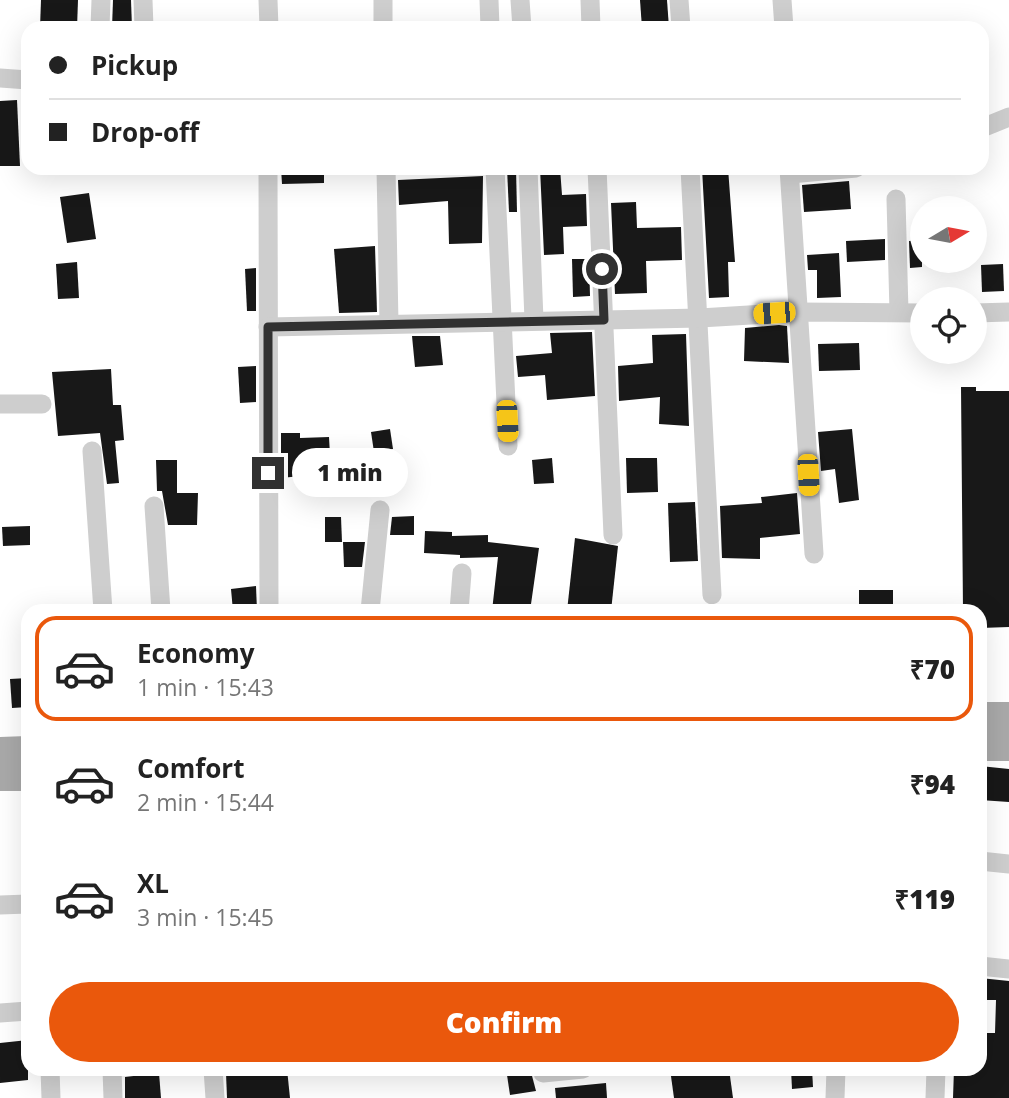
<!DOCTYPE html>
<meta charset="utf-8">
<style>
body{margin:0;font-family:"Open Sans",sans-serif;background:#f2f2f2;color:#222;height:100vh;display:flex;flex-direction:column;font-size:26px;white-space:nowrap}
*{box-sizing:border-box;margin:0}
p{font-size:23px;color:#767676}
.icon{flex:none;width:38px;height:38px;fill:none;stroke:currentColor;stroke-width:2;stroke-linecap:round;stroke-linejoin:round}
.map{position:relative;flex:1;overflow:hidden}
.sheet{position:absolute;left:21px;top:604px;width:966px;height:472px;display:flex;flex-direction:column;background:#fff;border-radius:21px;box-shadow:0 7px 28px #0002}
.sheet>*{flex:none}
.guide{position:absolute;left:21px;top:21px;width:968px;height:154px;border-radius:21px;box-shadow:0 7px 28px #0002;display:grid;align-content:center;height:154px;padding:0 28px;background:#fff}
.needle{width:46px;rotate:80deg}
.controls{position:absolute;left:910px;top:196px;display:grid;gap:14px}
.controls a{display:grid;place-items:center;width:77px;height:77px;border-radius:50%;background:#fff;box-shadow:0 7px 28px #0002;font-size:35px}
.end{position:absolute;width:32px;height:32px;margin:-16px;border:9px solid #313131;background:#fff;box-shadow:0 0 0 4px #fff}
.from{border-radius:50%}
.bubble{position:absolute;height:49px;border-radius:24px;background:#fff;box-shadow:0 7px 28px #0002;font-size:23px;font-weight:800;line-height:49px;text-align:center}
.car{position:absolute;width:21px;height:42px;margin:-21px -10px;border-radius:9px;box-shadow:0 0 5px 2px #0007;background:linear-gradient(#f5c518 24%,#345 0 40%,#f5c518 0 76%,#345 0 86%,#f5c518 0)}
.guide b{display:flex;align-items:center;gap:24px;height:66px;font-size:26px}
.guide b+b{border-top:2px solid #e0e0e0}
.guide i{width:18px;height:18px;background:#222}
ul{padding:12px 0 0;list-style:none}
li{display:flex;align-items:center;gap:21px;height:105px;margin:0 14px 10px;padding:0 14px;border:4px solid transparent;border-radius:21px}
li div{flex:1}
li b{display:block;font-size:26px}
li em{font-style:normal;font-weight:800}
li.on{border-color:#ea580c}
li>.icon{width:63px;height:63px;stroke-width:1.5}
.primary-button{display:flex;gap:14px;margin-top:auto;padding:14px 28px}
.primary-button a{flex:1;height:80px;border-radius:42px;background:#ea580c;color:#fff;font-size:28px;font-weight:800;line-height:80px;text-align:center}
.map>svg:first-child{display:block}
.building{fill:#181818}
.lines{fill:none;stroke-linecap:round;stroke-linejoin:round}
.street{stroke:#cecece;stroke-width:19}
.primary{stroke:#a9a9a9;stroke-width:30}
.route{stroke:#313131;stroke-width:9}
</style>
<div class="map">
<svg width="1009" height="1098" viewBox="0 0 1009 1098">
<rect width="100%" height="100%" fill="#fff"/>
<g class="building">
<path d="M41 0H78L77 28H40Z"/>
<path d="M113 0H131L132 28H112Z"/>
<path d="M640 0H667L669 28H642Z"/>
<path d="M17 100 20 166H0V101Z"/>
<path d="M281 168H324V183L282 184Z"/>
<path d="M507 168H516L517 212H509Z"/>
<path d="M540 168H560L562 195 586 194 587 226 563 227 564 254 544 255Z"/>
<path d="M702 168H728L735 262H728L729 297 709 298Z"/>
<path d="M483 176 482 243 449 244 448 201 399 205 398 180Z"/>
<path d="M849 181 851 209 804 212 802 185Z"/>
<path d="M89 193 96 239 67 243 60 197Z"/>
<path d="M636 202 637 228 681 227 682 260 646 261 647 293 615 294 611 203Z"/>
<path d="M885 239V260L847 262 846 241Z"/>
<path d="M922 240V267L910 268 909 241Z"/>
<path d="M375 246 377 312 339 313 334 249Z"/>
<path d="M839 253 841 297 817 298V270H808L807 255Z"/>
<path d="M572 259H589L590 296 573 297Z"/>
<path d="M77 262 79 298 58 299 56 264Z"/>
<path d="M1003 264 1004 291 982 292 981 265Z"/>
<path d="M256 268V311H247L245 269Z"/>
<path d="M779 325 787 326 789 363 744 361 745 328Z"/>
<path d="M592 332 595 396 547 400 545 375 518 377 516 356 552 353 550 333Z"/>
<path d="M686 334 689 426 659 424 660 397 619 401 618 366 653 363 652 335Z"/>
<path d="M412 336H440L443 365 415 367Z"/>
<path d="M859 343 860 370 819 371 818 344Z"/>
<path d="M256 366V402L240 403 238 367Z"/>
<path d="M111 369 113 405H121L124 440 115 441 119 483 107 484 100 433 58 436 52 372Z"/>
<path d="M961 387H976V391H1009V627L980 628V611H963Z"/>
<path d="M390 429 393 449 374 452 371 432Z"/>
<path d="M852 429 859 500 839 503 835 469 821 471 818 432Z"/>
<path d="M281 433H300V438L329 437 331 473 281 478Z"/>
<path d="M552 458 554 483 534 484 532 460Z"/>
<path d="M626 458H657L658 492 627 493Z"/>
<path d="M156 460H177V493H198L197 525H168L162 491H157Z"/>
<path d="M797 493 800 534 760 538V559L722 558 720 506 762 503 761 497Z"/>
<path d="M695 502 698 561 670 562 668 503Z"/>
<path d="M414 516V535H390L392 517Z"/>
<path d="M325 517H341L342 542H325Z"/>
<path d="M30 526V545L3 546 2 527Z"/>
<path d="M425 531 452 532V536L488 535V542L539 548 530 611H492L498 557 460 558V555L424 553Z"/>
<path d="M575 538 618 546 611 611H567Z"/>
<path d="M343 542H365L362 567H344Z"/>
<path d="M256 586 257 611H233L231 589Z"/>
<rect x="859" y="590" width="34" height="21"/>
<path d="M28 678V707L12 708 10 679Z"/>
<path d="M980 766 1009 769V802L980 800Z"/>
<path d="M980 978 1009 981V1098H953L954 1069H980V1033H995L996 1000H980Z"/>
<path d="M28 1040V1080L0 1083V1043Z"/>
<path d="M252 1069H287L290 1098H227L226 1073Z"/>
<path d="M670 1069H729L733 1098H674Z"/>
<path d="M791 1069H812L813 1087 792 1089Z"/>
<path d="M531 1072 536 1091 510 1095 507 1075Z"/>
<path d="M159 1073 161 1098H125V1077Z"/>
<path d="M606 1083 607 1098H556L555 1088Z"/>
</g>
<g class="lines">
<g class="street">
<path d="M143 0 144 28"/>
<path d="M268 0 269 28"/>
<path d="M383 0V28"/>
<path d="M489 0 490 28"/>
<path d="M520 0 522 28"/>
<path d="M590 0 591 28"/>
<path d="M679 0 681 28"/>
<path d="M782 0 784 28"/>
<path d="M100 28 101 0"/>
<path d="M0 78 28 80"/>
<path d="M982 128 1009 117"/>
<path d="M268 168 269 611"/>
<path d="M386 168 389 324"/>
<path d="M495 168 508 446"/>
<path d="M528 168 534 320"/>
<path d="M597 168 613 535"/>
<path d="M690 168 712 595"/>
<path d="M789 168 814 554"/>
<path d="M790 174 856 168"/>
<path d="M896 199 899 312"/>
<path d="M975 313 1009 312"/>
<path d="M268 327 700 318 799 312 922 313"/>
<path d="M0 404H42"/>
<path d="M92 451 103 611"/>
<path d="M154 506 161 611"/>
<path d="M370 611 380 510"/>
<path d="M459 611 462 573"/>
<path d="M980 861 1009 864"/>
<path d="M0 905 28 904"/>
<path d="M980 966 1009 969"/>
<path d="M0 1013 28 1011"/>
<path d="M50 1069 51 1098"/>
<path d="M112 1069 113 1098"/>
<path d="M213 1069 215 1098"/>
<path d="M543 1073 583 1069"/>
<path d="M835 1098 836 1069"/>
<path d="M935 1098 936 1069"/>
</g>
<g class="primary">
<path d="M980 717H1009"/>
<path d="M980 746H1009"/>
<path d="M0 752 28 751"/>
<path d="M0 776H28"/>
</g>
</g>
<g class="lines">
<path class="route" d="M268 473V327L604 320 602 269"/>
</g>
</svg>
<div class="controls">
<a><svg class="needle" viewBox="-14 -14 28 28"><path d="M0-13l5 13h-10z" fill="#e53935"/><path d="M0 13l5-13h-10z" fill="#767676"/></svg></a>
<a><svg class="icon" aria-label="locate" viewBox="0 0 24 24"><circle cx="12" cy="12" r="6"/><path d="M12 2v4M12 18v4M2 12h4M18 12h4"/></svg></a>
</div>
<i class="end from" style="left:602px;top:269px"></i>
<i class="end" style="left:268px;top:473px"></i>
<div class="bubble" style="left:292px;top:448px;width:116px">1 min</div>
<i class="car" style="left:774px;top:313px;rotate:266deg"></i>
<i class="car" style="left:507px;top:421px;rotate:177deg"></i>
<i class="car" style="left:808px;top:475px;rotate:177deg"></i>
<div class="guide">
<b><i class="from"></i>Pickup</b>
<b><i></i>Drop-off</b>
</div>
<section class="sheet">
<ul>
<li class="on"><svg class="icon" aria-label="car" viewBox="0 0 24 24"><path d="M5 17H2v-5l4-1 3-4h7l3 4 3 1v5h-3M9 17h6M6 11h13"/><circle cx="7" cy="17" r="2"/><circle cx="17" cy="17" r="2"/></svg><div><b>Economy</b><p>1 min · 15:43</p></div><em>₹70</em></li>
<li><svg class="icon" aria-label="car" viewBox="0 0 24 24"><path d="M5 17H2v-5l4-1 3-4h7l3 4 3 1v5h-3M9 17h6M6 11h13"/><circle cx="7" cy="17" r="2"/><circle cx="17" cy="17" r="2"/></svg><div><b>Comfort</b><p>2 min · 15:44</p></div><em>₹94</em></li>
<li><svg class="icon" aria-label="car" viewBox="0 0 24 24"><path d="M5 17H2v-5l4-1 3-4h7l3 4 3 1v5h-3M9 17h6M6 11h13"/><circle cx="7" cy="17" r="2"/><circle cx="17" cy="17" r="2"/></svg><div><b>XL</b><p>3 min · 15:45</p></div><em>₹119</em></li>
</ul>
<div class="primary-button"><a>Confirm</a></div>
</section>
</div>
